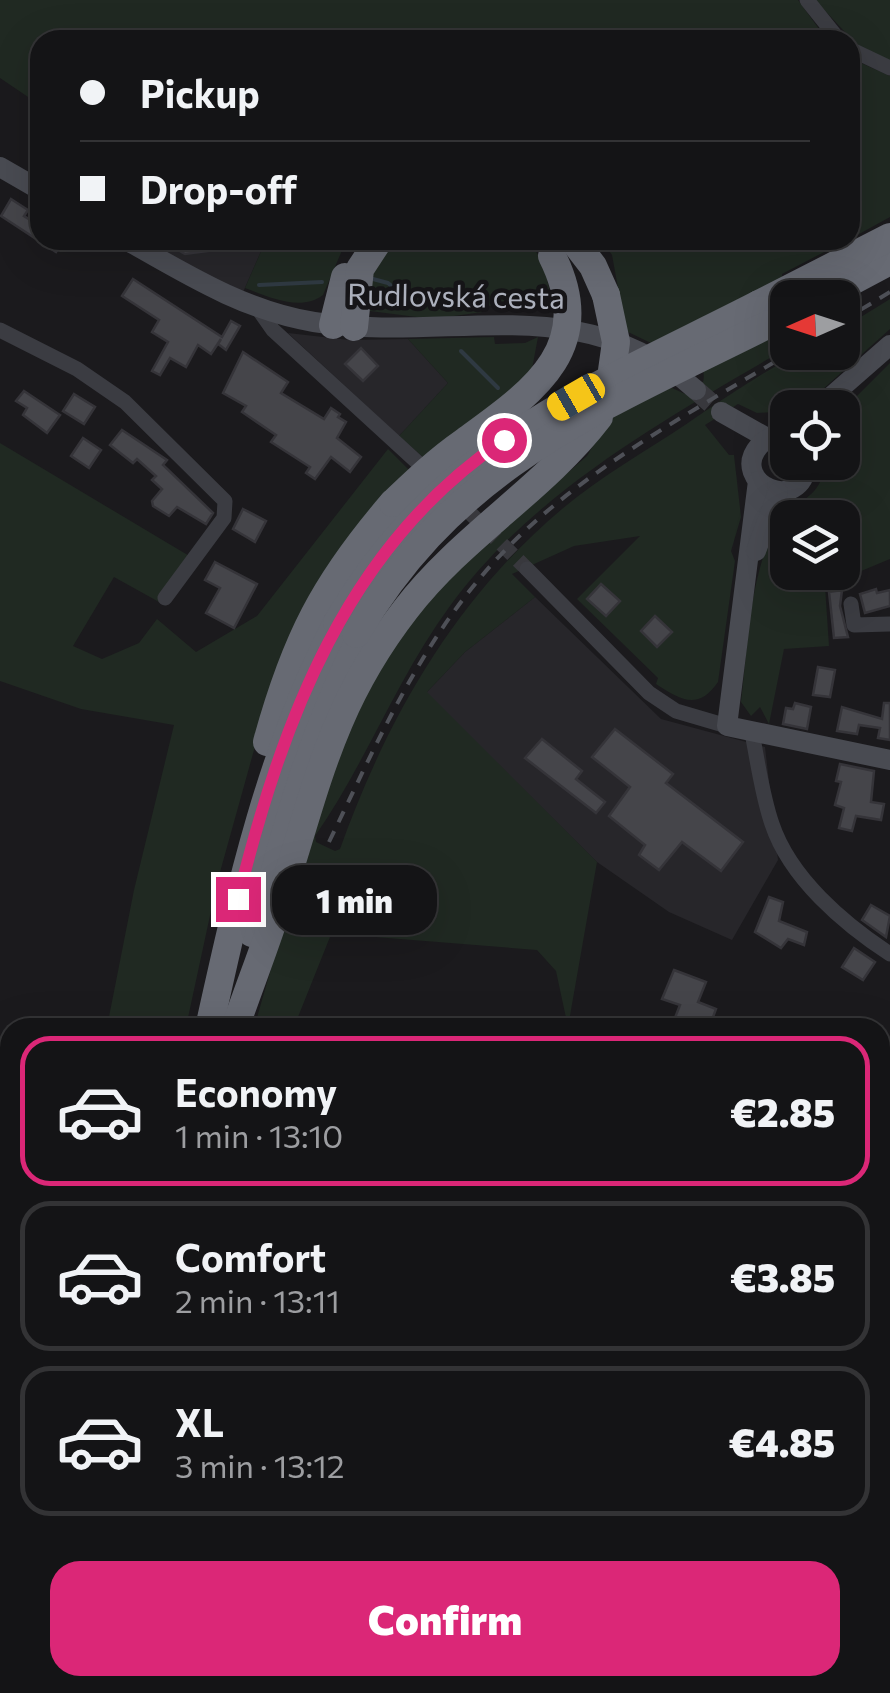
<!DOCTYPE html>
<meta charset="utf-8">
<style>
body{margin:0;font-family:Commissioner,sans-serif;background:#212123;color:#f1f3f6;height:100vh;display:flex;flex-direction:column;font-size:38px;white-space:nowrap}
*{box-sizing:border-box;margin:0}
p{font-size:32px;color:#9d9ea1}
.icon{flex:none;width:55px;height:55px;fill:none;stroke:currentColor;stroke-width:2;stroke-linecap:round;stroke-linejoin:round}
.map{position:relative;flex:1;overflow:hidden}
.drawer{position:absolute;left:0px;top:1018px;width:890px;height:678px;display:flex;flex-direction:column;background:#141416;border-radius:30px 30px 0 0;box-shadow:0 10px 40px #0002,0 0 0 2px #333335}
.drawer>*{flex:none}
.hud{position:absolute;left:30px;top:30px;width:830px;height:220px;border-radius:30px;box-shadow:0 10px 40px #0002,0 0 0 2px #333335;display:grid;align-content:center;height:220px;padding:0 50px;background:#141416}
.needle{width:65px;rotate:267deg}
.fabs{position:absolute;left:770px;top:280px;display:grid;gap:20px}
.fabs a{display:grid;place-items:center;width:90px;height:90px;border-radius:20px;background:#141416;box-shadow:0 10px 40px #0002,0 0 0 2px #333335;font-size:50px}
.end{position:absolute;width:45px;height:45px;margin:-22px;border:12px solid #db2777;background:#fff;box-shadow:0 0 0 5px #fff}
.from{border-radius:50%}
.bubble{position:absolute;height:70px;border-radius:30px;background:#141416;box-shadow:0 10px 40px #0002,0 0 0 2px #333335;font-size:32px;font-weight:800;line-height:70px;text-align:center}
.car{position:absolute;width:30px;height:60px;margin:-30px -15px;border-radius:12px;box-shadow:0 0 8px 2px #0007;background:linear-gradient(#f5c518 24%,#345 0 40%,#f5c518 0 76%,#345 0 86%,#f5c518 0)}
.hud b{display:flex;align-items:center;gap:35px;height:95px;font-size:38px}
.hud b+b{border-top:2px solid #333335}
.hud i{width:25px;height:25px;background:#f1f3f6}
ul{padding:18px 0 0;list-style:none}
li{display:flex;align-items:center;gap:30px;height:150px;margin:0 20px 15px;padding:0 30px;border:5px solid #333335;border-radius:30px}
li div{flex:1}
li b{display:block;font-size:38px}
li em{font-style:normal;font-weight:800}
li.selected{border-color:#db2777}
li>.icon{width:90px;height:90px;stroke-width:1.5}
.action{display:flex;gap:20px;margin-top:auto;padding:20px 50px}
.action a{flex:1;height:115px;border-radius:30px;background:#db2777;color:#fff;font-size:40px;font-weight:800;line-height:115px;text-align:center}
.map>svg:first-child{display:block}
.built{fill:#27262a}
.green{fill:#202922;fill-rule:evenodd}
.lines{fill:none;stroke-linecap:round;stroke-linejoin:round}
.stream{stroke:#2f3942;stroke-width:4}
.building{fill:#45454a;stroke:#353439;stroke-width:2.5}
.street-tunnel{stroke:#38383d;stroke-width:15;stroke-dasharray:15 8;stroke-linecap:butt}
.secondary-tunnel{stroke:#38383d;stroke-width:20;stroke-dasharray:20 10;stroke-linecap:butt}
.street{stroke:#3b3c42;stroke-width:15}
.secondary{stroke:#494b52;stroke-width:20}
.highway{stroke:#676a73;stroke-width:28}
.rail{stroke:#4e5057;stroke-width:4;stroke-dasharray:12 10;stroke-linecap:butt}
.highway-bridge{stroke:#676a73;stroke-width:28}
.route{stroke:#db2777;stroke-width:12}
.labels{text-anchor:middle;stroke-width:9;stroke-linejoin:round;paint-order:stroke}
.street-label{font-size:30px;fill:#adb1bd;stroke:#161518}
</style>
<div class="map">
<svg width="890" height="1693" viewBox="0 0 890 1693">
<rect width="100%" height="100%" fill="#1b1a1d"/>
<g class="built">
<path d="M142 240H266L240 299Z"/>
<path d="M288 333 349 340 408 339 448 383 399 436Z"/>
<path d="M535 597 661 719 765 747 778 860 732 940 669 912 597 862 426 693 465 652Z"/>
<path d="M890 1660V1693H600L599 1685H880V1661Z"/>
</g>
<g class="green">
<path d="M0 0H798L827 40H40V105L0 78Z"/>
<path d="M815 0H890V62L859 47Z"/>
<path d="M850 58 890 76V217L850 239Z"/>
<path d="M266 240H345L346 241 323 295C301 312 268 297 245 288Z"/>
<path d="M391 240H527L543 261 554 310H543L542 305 483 306V312L432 319 370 311C350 289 379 260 391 240Z"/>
<path d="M602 240H847L782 274V279L653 344 626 331 612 255Z"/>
<path d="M890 299V329L803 407 788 408 787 418 778 417 775 412 757 413 738 404 705 425 729 455H734L741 517 731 551 735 561 718 682C698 711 681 700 656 684L658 678 577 599 640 536 574 546 512 574 535 597 465 652 427 692 597 862 568 1027 556 971 537 950 375 937 336 922 294 1027 254 1028 331 760 396 641 443 581 587 456 610 417 670 387 685 394C700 389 706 386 703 370L787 327V348C666 419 535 490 450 606 397 678 366 763 315 836L316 842 335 851 340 849C387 718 455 599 562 509 600 477 646 451 688 423 707 410 787 355 804 353 816 350 830 353 842 352L843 328Z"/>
<path d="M494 337 495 344 525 343 538 337 532 369 511 391 424 458 399 436 448 383 408 339Z"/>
<path d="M890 363V559L825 586 829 646 784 649 769 724 760 707 751 716 741 702C748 645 749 580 775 527 789 498 821 505 825 463L842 462 843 410ZM788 518H842V572H788Z"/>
<path d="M0 443 191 557 159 602 114 577 73 646 102 659 139 643 157 619 196 652 257 616 388 449 409 470 276 671 217 883 186 1027H107L134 890 174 725 81 709 0 681Z"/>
<path d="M10 1528V1685H19L16 1693H0V1546Z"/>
</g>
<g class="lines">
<g class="stream">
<path d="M373 279 388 283 412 304"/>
<path d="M259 285 322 282"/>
<path d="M461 351 498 388"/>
</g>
</g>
<g class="building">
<path d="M11 199 28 210 24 216 40 226V240H64L56 252 1 216Z"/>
<path d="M161 240H237L238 247 185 254Z"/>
<path d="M133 279 222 337 231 321 240 326 226 350 218 344 221 339 211 354 198 345 186 367 170 358 160 375 152 371 168 342 152 332 159 320 122 296Z"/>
<path d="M361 348 378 366 363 381 345 364Z"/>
<path d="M243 352 288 382 281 393 324 419 331 408 340 414 338 417 346 422 337 438 361 457 350 472 331 457 315 479 306 473 310 467 271 442 276 435 242 412 246 406 223 393Z"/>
<path d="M24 391 60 415 47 433 23 415 27 408 16 401Z"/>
<path d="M74 394 95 407 84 424 63 411Z"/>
<path d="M122 430 167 460 163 465 213 513 206 524 177 507 169 516 153 506 152 501 162 489 152 480 156 476 137 459 133 463 110 445Z"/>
<path d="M83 438 101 450 89 468 71 456Z"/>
<path d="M243 509 266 521 255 542 233 529Z"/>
<path d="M215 562 257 584 234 628 206 613 220 588 205 580Z"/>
<path d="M601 584 620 601 606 616 587 599Z"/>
<path d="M876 589 877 593 890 590V606L865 613 860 594Z"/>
<path d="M842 590 840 606 848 637 834 638 829 592Z"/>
<path d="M655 616 672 632 657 647 641 631Z"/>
<path d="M818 667 835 670 830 697 813 695Z"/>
<path d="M795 703 811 707 807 729 783 724 786 708 793 709Z"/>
<path d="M884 703H890V740L878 738 880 728 859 725 857 734 837 731 842 707 882 719Z"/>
<path d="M615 729 673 774 666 783 743 842 721 871 682 842 659 870 639 855 645 845 609 816 630 787 592 757Z"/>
<path d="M542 739 582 771 576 779 605 802 596 813 525 758Z"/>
<path d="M840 764 874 771 871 802 884 804 881 820 856 816 852 831 839 828 844 808 835 805 841 782 836 781Z"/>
<path d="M769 897 783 902 779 921 807 932 804 945 788 939 781 948 755 932Z"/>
<path d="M871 905 890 916 886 937 862 920Z"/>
<path d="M854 948 875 962 863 980 842 967Z"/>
<path d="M674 970 706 982 698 1002 716 1009 709 1028H671L680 1005 662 999Z"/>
<path d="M890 1420V1513L880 1535V1480L885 1469 880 1466V1437Z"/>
</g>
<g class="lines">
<path class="street-tunnel" d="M469 512 527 569"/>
<path class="secondary-tunnel" d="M696 390 721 412"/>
<g class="street">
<path d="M807 0 839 40"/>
<path d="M850 49 890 68"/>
<path d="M259 310 273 330 429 473"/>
<path d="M0 330 77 369 125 402 225 501 224 518 165 598"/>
<path d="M527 569 649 693 676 711 727 726"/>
<path d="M851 604 854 625 890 624"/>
<path d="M752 733C758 763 762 795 772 824 790 878 844 924 890 954"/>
<path d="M880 1324 890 1330"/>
<path d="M880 1415 890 1393"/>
</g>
<g class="secondary">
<path d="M0 167 40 190"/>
<path d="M126 240C186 274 245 311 314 322 451 344 580 286 696 390"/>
<path d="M818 408 890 345"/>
<path d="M721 412 769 439"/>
<path d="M788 431C778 436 766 437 759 446 728 482 802 518 807 462"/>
<path d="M758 481 727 726 890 760"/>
<path d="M756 551 778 492"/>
</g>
<g class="highway">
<path d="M573 240 593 266 606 295"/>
<path d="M820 298 890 261"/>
<path d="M759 304 890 237"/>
<path d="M769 324 788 314"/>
<path d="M333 325 345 277"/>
<path d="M354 327 360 269 379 240"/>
<path d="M267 742C295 640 324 583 393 503"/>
<path d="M252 933C276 828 308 731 356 634"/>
<path d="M209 1028C240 888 271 750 337 623"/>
<path d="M235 1028C249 987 265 947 278 906 316 791 329 708 406 609 462 536 544 489 599 417"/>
<path d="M38 1693 40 1685"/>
<path d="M60 1693 63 1685"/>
</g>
<g class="rail">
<path d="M842 321 890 292"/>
<path d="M329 842C376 745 420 643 494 562 575 473 689 414 791 352"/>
<path d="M0 1528 10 1509"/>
</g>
<g class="highway-bridge">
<path d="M606 295 616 342 609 392"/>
<path d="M393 503C416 481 438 460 464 442 531 393 599 349 552 256"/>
<path d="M337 623C440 446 585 393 759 304"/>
<path d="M356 634C457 462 600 409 769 324"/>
</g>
</g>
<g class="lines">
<path class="route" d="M238 899C282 722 346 546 504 440"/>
</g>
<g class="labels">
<g class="street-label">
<text transform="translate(456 297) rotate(1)" y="10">Rudlovská cesta</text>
</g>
</g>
</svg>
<div class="fabs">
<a><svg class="needle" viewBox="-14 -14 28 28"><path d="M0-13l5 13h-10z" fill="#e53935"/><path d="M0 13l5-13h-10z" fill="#9d9ea1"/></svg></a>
<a><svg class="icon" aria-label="locate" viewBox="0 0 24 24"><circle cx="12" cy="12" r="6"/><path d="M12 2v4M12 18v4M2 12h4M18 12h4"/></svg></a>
<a><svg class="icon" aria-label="layers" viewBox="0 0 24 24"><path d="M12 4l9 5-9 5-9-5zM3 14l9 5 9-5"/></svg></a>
</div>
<i class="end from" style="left:504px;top:440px"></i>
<i class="end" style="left:238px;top:899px"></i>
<div class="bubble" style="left:272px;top:865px;width:165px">1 min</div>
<i class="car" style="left:576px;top:397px;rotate:240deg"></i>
<div class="hud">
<b><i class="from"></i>Pickup</b>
<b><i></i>Drop-off</b>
</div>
<section class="drawer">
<ul>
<li class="selected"><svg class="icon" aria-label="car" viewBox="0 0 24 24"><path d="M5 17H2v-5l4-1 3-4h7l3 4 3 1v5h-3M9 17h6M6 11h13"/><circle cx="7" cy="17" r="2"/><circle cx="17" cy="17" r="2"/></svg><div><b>Economy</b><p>1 min · 13:10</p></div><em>€2.85</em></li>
<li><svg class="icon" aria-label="car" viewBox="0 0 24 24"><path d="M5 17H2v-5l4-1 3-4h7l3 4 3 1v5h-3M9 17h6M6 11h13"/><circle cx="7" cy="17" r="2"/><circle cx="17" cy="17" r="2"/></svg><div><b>Comfort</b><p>2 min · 13:11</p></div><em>€3.85</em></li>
<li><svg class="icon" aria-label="car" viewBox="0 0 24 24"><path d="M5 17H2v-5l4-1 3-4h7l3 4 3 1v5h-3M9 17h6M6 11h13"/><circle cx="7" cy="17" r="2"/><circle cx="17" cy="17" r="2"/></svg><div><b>XL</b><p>3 min · 13:12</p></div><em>€4.85</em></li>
</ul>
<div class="action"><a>Confirm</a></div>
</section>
</div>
